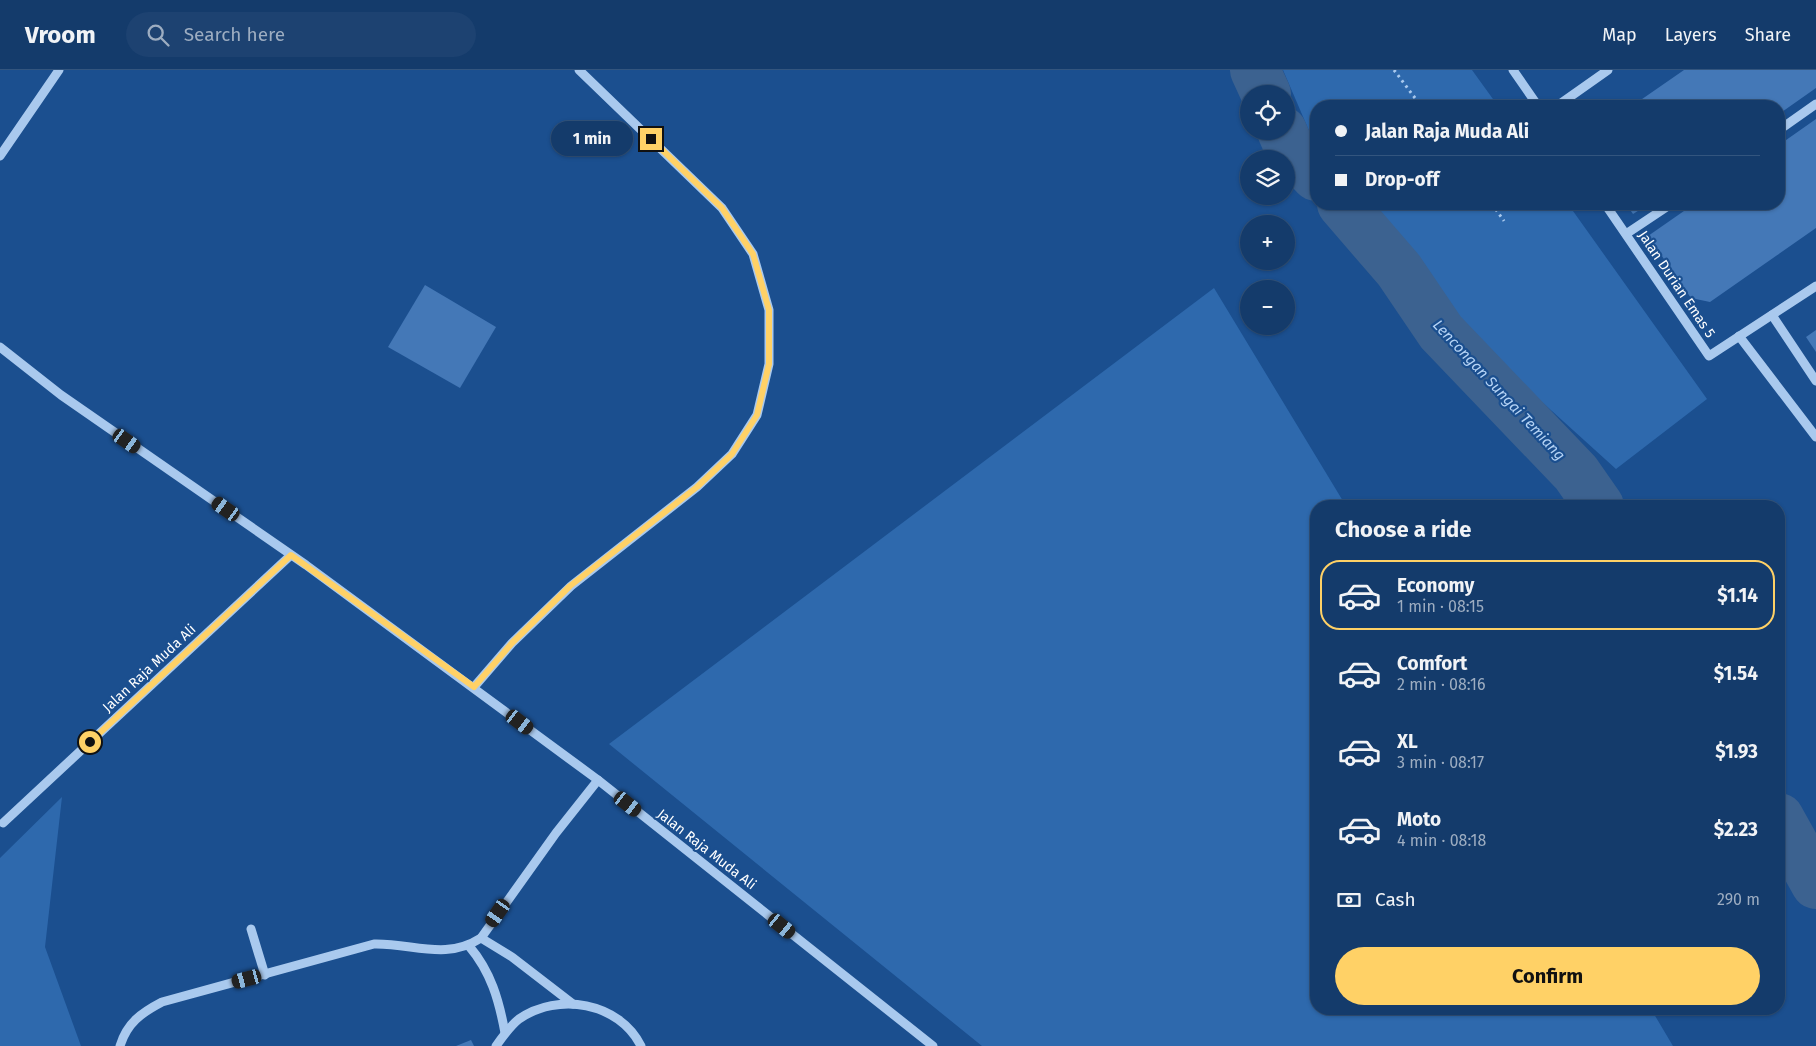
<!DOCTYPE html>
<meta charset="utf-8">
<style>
body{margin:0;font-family:"Fira Sans",sans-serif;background:#1d4271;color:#f1f3f6;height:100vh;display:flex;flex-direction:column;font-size:19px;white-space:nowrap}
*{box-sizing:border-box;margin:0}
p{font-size:16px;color:#9dadc1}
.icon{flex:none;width:28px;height:28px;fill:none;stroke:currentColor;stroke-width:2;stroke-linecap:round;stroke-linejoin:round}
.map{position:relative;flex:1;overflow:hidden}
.details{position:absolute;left:1310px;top:430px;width:475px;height:515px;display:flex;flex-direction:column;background:#143b6b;border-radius:20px;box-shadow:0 1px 4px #0004,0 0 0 1px #33557e}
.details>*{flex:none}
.banner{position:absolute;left:1310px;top:30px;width:475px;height:110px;border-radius:20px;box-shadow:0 1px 4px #0004,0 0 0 1px #33557e;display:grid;align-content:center;height:110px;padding:0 25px;background:#143b6b}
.tools{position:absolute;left:1240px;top:15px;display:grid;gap:10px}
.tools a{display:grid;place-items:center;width:55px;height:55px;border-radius:50%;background:#143b6b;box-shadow:0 1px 4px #0004,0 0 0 1px #33557e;font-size:25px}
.end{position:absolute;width:22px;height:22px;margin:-11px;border:6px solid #ffd166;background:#111;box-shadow:0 0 0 2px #111}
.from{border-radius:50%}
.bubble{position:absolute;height:35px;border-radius:18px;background:#143b6b;box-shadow:0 1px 4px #0004,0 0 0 1px #33557e;font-size:16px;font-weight:700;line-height:35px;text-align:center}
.car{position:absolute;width:15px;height:30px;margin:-15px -8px;border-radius:6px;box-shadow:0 0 4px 1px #0007;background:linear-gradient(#222 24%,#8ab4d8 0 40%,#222 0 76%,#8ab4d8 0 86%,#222 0)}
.banner b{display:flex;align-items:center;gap:18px;height:48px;font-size:19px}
.banner b+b{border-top:1px solid #33557e}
.banner i{width:12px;height:12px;background:#f1f3f6}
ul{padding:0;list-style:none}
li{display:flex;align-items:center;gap:15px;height:70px;margin:0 10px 8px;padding:0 15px;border:2px solid transparent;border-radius:20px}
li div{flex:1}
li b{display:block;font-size:19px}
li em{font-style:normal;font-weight:700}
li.on{border-color:#ffd166}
li>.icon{width:45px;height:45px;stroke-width:1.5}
h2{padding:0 25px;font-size:22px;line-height:60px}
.pay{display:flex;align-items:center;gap:12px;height:55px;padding:0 25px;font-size:19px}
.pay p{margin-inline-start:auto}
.action{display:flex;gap:10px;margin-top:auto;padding:10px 25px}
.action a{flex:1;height:58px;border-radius:30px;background:#ffd166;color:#111;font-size:20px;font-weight:700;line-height:58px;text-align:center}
header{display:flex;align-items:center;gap:30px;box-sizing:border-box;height:70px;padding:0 25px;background:#143b6b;border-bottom:1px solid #33557e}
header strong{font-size:24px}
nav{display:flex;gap:28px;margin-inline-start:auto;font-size:18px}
.search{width:350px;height:45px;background:#1d4271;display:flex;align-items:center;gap:12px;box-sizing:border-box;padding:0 18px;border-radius:28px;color:#9dadc1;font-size:19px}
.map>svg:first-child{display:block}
.green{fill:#2e69ad}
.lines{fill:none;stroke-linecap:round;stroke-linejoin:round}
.river{stroke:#3c6290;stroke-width:50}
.building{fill:#4478b7}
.path{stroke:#a9c9ee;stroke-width:3;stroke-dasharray:2.5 4;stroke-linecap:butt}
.minor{stroke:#a9c9ee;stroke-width:9}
.route{stroke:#ffd166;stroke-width:6}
.labels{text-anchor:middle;stroke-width:4.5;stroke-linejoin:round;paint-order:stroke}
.street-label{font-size:14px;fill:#fff;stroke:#1b4f8f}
.water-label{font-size:15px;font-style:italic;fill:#b5d3f5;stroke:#1b4f8f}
</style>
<header>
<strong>Vroom</strong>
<div class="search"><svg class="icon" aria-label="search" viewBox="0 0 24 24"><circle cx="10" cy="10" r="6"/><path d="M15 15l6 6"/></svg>Search here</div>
<nav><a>Map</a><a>Layers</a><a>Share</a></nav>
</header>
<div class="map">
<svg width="1816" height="976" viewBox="0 0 1816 976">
<rect width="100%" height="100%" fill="#1b4f8f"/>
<g class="green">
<path d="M1283 0H1472L1498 36H1316V77Z"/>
<path d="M1366 134H1568L1707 329 1616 399 1458 256 1401 172Z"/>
<path d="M1214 218 1346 436H1316V939H1651L1673 976H982L609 674Z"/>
<path d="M62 727 45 877 81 976H0V788Z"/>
</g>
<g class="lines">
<g class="river">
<path d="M1255 0 1266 24"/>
<path d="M1282 61 1289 77 1316 106"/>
<path d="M1342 134 1399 200 1441 262 1576 403 1599 436"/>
<path d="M1779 748 1816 814"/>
</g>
</g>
<g class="building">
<path d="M1684 0H1816V18L1779 44V36H1632Z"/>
<path d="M1816 49V158L1710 232 1691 228 1648 166 1694 134H1779V75Z"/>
<path d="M1626 134H1649L1633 144Z"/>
<path d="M425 215 496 257 460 318 388 277Z"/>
<path d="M1816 260V282L1806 267Z"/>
<path d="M471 970 474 976H456Z"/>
</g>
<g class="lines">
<g class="path">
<path d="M1394 0 1421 36"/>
<path d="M1492 134 1504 151"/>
</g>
<g class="minor">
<path d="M1513 0 1538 36"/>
<path d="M1557 36 1608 0"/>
<path d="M1779 60 1816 34"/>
<path d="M0 86 59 0"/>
<path d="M1605 134 1709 286 1816 216"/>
<path d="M1626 164 1671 134"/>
<path d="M1772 245 1816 311"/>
<path d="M1739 266 1816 367"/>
<path d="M0 277 61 325 306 495 598 710 933 976"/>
<path d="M474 617 512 573 571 516 697 417 732 384 757 345 769 294V240L753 184 722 138 579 0"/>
<path d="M3 753 291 485"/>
<path d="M251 859 265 905"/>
<path d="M481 868 512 887 573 934"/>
<path d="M469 876C491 902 499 930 505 963"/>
<path d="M120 976C127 953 141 943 162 932L374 874C413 873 445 891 481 868L556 763 598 710"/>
<path d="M496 976C503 966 510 956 519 949 558 922 619 932 641 976"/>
</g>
</g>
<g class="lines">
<path class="route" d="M90 672 291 485 474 617 512 573 570 516 697 417 732 384 757 345 769 294V240L753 184 722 138 651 69"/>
</g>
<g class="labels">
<g class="street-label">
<text transform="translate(1677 214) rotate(56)" y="5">Jalan Durian Emas 5</text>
<text transform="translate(149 598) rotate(-43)" y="5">Jalan Raja Muda Ali</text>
<text transform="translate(707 779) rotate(38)" y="5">Jalan Raja Muda Ali</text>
</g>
<g class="water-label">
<text transform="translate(1499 320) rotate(47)" y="5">Lencongan Sungai Temiang</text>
</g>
</g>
</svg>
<div class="tools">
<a><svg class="icon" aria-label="locate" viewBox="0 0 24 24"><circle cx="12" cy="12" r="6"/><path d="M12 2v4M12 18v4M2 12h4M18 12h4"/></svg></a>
<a><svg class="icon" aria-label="layers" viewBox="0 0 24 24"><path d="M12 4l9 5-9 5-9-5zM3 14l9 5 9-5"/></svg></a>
<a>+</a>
<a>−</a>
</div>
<i class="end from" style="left:90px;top:672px"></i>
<i class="end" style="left:651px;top:69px"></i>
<div class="bubble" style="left:551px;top:51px;width:82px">1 min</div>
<i class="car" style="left:127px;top:371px;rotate:125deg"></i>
<i class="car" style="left:226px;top:439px;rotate:305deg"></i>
<i class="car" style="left:520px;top:652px;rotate:127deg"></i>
<i class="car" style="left:628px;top:734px;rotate:128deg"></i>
<i class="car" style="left:498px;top:843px;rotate:215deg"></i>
<i class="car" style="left:782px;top:856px;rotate:129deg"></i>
<i class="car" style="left:247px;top:909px;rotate:255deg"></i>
<div class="banner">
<b><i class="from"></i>Jalan Raja Muda Ali</b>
<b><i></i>Drop-off</b>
</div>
<section class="details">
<h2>Choose a ride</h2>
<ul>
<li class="on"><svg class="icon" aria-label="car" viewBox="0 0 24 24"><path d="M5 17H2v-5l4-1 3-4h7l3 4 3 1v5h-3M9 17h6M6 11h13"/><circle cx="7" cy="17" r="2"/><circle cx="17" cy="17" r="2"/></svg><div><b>Economy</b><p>1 min · 08:15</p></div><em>$1.14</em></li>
<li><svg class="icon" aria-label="car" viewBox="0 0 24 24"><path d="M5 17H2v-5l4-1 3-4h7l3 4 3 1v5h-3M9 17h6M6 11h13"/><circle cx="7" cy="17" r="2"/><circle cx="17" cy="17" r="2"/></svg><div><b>Comfort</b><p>2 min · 08:16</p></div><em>$1.54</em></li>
<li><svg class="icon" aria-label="car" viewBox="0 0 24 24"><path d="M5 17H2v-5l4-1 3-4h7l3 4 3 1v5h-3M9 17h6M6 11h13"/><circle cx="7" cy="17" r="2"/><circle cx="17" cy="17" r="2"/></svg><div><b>XL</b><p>3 min · 08:17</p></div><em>$1.93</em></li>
<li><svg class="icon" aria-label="car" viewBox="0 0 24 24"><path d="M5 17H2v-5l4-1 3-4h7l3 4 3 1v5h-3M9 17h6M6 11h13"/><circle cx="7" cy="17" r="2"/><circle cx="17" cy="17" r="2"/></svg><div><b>Moto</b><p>4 min · 08:18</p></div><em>$2.23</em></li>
</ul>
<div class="pay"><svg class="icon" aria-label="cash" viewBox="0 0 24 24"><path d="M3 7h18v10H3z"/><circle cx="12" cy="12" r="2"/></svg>Cash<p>290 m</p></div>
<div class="action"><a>Confirm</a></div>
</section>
</div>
